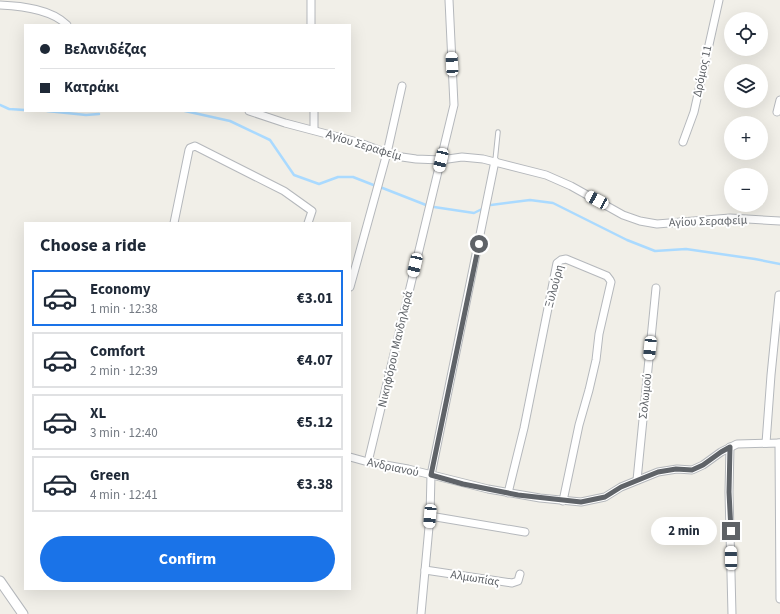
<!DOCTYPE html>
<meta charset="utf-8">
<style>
body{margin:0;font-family:"Source Sans 3",sans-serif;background:#f6f6f7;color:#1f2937;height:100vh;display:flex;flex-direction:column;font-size:15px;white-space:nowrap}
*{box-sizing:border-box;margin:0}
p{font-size:13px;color:#747a83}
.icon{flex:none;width:22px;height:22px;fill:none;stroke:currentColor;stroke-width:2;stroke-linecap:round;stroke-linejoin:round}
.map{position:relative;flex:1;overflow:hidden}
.panel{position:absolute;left:24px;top:222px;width:327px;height:368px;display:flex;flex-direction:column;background:#fff;border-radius:0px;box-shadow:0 4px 16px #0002}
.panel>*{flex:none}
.guide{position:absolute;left:24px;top:24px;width:327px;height:88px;border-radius:0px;box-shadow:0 4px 16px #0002;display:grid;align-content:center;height:88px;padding:0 16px;background:#fff}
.controls{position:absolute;left:724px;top:12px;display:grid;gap:8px}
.controls a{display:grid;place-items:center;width:44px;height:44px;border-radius:50%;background:#fff;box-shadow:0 4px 16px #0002;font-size:20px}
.end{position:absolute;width:18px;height:18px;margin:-9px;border:5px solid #5f6368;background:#fff;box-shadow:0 0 0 2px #fff}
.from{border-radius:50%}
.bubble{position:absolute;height:28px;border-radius:14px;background:#fff;box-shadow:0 4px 16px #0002;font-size:13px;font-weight:700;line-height:28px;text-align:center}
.car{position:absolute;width:12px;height:24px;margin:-12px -6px;border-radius:5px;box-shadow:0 0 3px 1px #0007;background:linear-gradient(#fff 24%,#345 0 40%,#fff 0 76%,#345 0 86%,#fff 0)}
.guide b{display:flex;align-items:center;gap:14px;height:38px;font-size:15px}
.guide b+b{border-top:1px solid #e0e1e3}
.guide i{width:10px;height:10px;background:#1f2937}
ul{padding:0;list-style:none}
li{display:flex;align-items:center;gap:12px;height:56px;margin:0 8px 6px;padding:0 8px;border:2px solid #e0e1e3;border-radius:0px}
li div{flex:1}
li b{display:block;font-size:15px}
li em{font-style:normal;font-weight:700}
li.on{border-color:#1a73e8}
li>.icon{width:36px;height:36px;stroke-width:1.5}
h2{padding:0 16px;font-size:18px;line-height:48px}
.primary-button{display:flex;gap:8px;margin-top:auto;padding:8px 16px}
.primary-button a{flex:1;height:46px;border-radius:24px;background:#1a73e8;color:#fff;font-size:16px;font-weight:700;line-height:46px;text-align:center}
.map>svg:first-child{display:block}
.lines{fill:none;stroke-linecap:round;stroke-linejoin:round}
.stream{stroke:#aadaff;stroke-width:2.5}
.service-casing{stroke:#b5b8bc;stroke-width:5.5}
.minor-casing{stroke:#b5b8bc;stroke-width:9}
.tertiary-casing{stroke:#b5b8bc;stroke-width:11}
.service{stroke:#fff;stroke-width:3.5}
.minor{stroke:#fff;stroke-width:7}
.tertiary{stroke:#fff;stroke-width:9}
.route{stroke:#5f6368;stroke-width:5}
.labels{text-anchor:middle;stroke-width:4;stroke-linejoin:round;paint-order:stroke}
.street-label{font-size:12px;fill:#5f6368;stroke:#fff}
</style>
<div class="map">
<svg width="780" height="614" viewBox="0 0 780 614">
<rect width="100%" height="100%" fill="#f1efe8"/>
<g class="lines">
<g class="stream">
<path d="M0 105 9 109 25 110"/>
<path d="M47 111 86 115 99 114"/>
<path d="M185 111 230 121 270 140 294 175 319 184 338 177H353L376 186"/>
<path d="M380 187 426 205"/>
<path d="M491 205 530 200 553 203 627 240 655 251 686 249 755 259 780 264"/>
<path d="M434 207 474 213 484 208"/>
</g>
<defs>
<path id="service" d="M495 161 498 132"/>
<g id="minor">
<path d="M311 0V25"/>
<path d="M0 5C22 6 51 9 67 25"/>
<path d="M249 111 285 123 357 142 387 153 402 157 416 159 441 160 462 157 483 159 546 175 571 186 623 215 640 221 657 224 730 218 780 221"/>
<path d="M314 111V130"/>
<path d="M777 112 780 100"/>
<path d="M683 142 694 112 719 0"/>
<path d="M174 223 189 150 190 148 195 146 284 191 312 211 308 223"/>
<path d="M350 287 387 153 402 86"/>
<path d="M766 443 771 375 779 295"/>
<path d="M779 443 780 599"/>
<path d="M730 447 729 492 732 614"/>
<path d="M350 457 368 462 408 469 488 489 540 498 581 502 605 497 621 487 658 472 677 469 692 470 703 465 721 452 737 444 780 443"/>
<path d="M368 462 454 105 449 0"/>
<path d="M637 480 656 288"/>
<path d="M508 493 524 428 557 263 561 260 566 259 607 276 610 280 611 282 599 334 596 360 589 390 579 425 563 501"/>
<path d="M430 516 525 532"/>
<path d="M425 570 512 583 518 581 520 574"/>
<path d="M421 614 430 516 431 475 495 161"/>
</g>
<path id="tertiary" d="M0 581 23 614"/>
</defs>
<use href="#service" class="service-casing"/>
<use href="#minor" class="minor-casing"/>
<use href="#tertiary" class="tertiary-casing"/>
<use href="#service" class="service"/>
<use href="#minor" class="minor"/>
<use href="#tertiary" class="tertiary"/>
</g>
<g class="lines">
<path class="route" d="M479 244 431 475 463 484 518 495 581 502 605 497 621 487 658 472 676 469 692 470 703 465 721 452 730 447 729 492 731 531"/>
</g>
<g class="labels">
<g class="street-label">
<text transform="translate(702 71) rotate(-78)" y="4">Δρόμος 11</text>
<text transform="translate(364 145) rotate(17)" y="4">Αγίου Σεραφείμ</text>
<text transform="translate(708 221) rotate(-2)" y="4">Αγίου Σεραφείμ</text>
<text transform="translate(554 286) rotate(-75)" y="4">Ξυλούρη</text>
<text transform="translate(395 349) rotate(-77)" y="4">Νικηφόρου Μανδηλαρά</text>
<text transform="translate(645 396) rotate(-84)" y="4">Σολωμού</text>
<text transform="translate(393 467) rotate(12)" y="4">Ανδριανού</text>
<text transform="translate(475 578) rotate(9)" y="4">Αλμωπίας</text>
</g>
</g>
</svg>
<div class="controls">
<a><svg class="icon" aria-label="locate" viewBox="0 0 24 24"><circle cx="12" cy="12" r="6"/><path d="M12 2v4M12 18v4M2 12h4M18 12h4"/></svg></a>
<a><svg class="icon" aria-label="layers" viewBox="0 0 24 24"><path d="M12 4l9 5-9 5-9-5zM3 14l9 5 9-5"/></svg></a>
<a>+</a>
<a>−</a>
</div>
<i class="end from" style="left:479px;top:244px"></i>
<i class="end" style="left:731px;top:531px"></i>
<div class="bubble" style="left:651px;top:517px;width:66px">2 min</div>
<i class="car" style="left:452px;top:64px;rotate:357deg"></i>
<i class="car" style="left:441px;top:160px;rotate:193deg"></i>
<i class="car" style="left:597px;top:200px;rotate:298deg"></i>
<i class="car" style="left:415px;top:265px;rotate:193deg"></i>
<i class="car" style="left:650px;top:348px;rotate:186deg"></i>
<i class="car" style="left:430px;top:516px;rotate:185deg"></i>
<i class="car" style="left:731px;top:558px;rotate:359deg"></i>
<div class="guide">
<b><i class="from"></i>Βελανιδέζας</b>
<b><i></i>Κατράκι</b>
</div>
<section class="panel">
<h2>Choose a ride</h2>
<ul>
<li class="on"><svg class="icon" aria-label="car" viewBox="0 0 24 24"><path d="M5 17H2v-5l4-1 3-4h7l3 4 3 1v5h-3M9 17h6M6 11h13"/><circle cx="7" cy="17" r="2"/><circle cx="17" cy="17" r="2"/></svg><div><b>Economy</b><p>1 min · 12:38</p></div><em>€3.01</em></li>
<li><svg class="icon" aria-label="car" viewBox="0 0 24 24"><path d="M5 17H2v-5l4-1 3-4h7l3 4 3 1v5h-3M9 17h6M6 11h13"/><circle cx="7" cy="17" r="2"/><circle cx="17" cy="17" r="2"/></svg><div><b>Comfort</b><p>2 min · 12:39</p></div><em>€4.07</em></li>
<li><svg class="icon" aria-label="car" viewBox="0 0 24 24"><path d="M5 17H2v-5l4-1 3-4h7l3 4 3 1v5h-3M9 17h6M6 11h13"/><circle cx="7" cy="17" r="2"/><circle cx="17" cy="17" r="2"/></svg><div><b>XL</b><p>3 min · 12:40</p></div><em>€5.12</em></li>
<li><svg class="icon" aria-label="car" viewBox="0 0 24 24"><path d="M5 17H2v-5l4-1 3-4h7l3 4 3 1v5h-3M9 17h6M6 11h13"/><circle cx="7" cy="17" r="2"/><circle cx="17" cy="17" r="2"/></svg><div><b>Green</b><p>4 min · 12:41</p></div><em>€3.38</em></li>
</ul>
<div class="primary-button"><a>Confirm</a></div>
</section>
</div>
